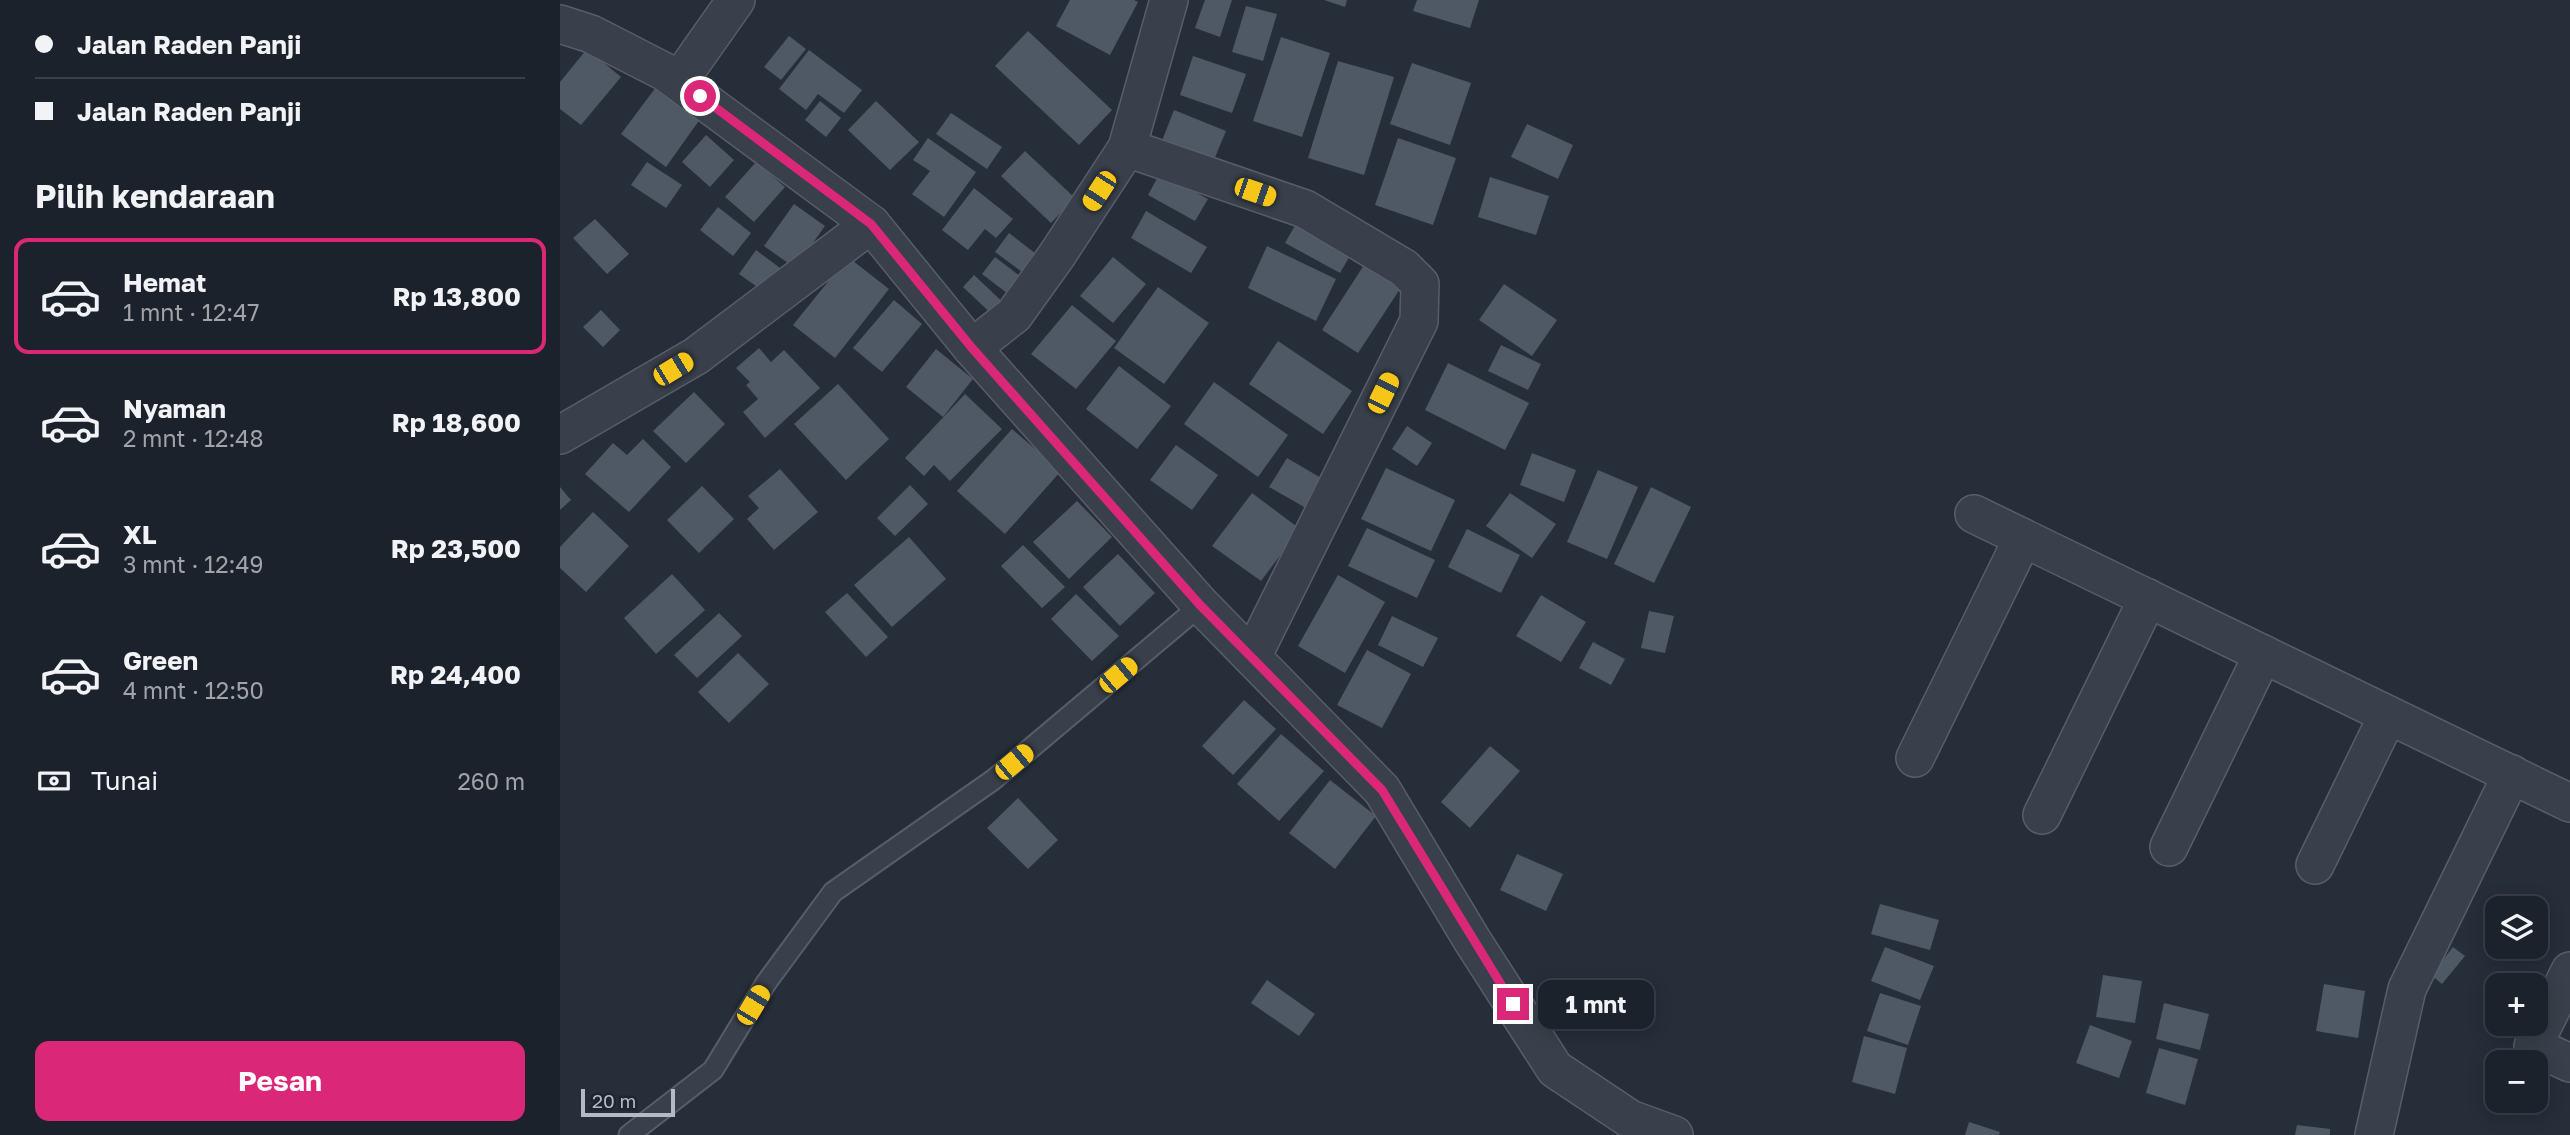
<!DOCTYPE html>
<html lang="id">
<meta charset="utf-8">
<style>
body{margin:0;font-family:"Golos Text",sans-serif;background:#252a34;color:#f1f3f6;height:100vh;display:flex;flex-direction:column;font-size:26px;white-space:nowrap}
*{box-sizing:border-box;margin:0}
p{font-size:23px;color:#a0a4a9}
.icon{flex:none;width:38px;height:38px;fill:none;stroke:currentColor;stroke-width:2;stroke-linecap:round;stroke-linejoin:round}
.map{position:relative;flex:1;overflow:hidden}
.sheet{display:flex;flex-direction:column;background:#1c222c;width:560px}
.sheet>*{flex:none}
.guide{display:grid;align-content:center;height:154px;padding:0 35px;background:#1c222c}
.buttons{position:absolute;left:1925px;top:896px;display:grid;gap:14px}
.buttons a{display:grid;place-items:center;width:63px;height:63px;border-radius:14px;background:#1c222c;box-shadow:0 4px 18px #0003,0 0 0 2px #3a3f48;font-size:35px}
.scale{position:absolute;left:21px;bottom:18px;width:94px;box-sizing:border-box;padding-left:7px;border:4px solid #b5bbc6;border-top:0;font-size:19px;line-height:24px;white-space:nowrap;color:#b5bbc6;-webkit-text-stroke:5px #1f2530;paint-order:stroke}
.end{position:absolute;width:32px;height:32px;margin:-16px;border:9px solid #db2777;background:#fff;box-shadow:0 0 0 4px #fff}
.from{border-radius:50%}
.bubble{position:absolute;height:49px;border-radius:14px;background:#1c222c;box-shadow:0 4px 18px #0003,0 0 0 2px #3a3f48;font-size:23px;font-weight:700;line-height:49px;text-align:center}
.car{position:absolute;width:21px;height:42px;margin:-21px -10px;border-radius:9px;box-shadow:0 0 5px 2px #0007;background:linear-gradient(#f5c518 24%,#345 0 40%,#f5c518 0 76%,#345 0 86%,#f5c518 0)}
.guide b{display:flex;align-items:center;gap:24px;height:66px;font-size:26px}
.guide b+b{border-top:2px solid #3a3f48}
.guide i{width:18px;height:18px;background:#f1f3f6}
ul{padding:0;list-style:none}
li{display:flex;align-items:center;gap:21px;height:116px;margin:0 14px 10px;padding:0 21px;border:4px solid transparent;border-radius:14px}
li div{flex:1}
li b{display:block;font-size:26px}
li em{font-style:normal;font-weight:700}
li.current{border-color:#db2777}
li>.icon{width:63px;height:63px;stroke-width:1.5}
h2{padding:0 35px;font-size:32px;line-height:84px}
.pay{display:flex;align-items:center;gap:18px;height:77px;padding:0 35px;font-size:26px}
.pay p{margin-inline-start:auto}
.primary-button{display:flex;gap:14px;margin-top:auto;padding:14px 35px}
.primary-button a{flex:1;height:80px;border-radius:14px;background:#db2777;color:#fff;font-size:28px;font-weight:700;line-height:80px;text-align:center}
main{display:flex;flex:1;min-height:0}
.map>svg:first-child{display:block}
.building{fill:#4f5865}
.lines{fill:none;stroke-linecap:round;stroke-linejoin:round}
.service-casing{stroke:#585e69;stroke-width:23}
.minor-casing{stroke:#585e69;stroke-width:40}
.service{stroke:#3a404b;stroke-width:19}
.minor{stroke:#3a404b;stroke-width:37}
.route{stroke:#db2777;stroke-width:9}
</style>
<main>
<section class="sheet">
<div class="guide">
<b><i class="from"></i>Jalan Raden Panji</b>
<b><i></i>Jalan Raden Panji</b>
</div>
<h2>Pilih kendaraan</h2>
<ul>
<li class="current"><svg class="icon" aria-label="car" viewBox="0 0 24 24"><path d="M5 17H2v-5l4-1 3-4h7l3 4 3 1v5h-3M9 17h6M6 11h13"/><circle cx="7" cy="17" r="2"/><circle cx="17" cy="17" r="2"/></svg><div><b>Hemat</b><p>1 mnt · 12:47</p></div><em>Rp 13,800</em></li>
<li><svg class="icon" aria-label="car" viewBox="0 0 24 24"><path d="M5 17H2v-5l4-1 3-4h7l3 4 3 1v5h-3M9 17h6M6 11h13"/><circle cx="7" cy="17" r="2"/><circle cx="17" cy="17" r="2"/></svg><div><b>Nyaman</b><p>2 mnt · 12:48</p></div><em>Rp 18,600</em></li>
<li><svg class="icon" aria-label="car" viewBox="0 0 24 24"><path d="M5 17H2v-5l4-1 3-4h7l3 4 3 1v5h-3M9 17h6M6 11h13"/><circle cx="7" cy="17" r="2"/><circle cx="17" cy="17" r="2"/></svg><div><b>XL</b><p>3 mnt · 12:49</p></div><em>Rp 23,500</em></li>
<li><svg class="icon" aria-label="car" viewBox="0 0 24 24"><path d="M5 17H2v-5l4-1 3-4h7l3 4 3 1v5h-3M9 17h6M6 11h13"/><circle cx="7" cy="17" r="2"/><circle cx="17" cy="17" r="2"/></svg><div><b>Green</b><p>4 mnt · 12:50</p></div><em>Rp 24,400</em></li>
</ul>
<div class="pay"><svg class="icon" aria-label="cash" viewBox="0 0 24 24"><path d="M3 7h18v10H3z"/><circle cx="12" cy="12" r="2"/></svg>Tunai<p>260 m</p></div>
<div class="primary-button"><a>Pesan</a></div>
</section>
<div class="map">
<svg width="2010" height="1135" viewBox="0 0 2010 1135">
<rect width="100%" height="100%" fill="#262e3a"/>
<g class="building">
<path d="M510 0H574L578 2 550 55 496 26Z"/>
<path d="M645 0H672L660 37 635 28Z"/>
<path d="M764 0H787L785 7Z"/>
<path d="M857 0H919L910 28 853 11Z"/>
<path d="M686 6 717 14 703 61 672 52Z"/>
<path d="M468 31 552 110 519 145 435 66Z"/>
<path d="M229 36 246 49 221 80 204 67Z"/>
<path d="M721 37 770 53 742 137 693 121Z"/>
<path d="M27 49 61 77 21 125 0 109V82Z"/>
<path d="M249 50 302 90 284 113 258 94 246 110 219 89Z"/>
<path d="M633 56 686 74 672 113 620 95Z"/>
<path d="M778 61 834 77 804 175 748 158Z"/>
<path d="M852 63 911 83 890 145 830 124Z"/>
<path d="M99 83 143 115 106 167 61 134Z"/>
<path d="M260 101 281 118 266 137 245 120Z"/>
<path d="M316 101 359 142 330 170 288 130Z"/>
<path d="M614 110 666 131 651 167 600 146Z"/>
<path d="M391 113 442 147 427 169 376 134Z"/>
<path d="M967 124 1013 145 998 179 951 157Z"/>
<path d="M146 135 174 160 150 187 122 162Z"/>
<path d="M368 138 416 172 384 217 352 194 370 171 353 160Z"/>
<path d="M838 138 896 158 873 225 815 205Z"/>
<path d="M465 151 515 198 491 223 441 176Z"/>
<path d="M87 162 122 185 106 208 71 185Z"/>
<path d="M196 162 225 187 194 222 165 197Z"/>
<path d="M600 173 648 199 635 221 588 195Z"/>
<path d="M930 177 989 196 976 235 918 217Z"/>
<path d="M414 188 453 219 436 238 425 229 408 250 382 230Z"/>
<path d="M234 204 265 226 235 268 204 246Z"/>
<path d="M158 207 191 233 173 256 140 230Z"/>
<path d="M586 211 647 247 631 273 571 238Z"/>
<path d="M740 217 795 247 780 273 725 243Z"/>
<path d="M35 219 69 254 47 274 13 238Z"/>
<path d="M449 233 484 260 470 278 435 252Z"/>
<path d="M707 246 776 279 756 321 688 288Z"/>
<path d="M196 250 224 271 207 294 179 274Z"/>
<path d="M288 257 329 289 275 358 233 325Z"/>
<path d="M435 257 469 283 456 300 422 274Z"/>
<path d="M553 257 586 284 553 323 520 296Z"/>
<path d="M804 265 840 289 798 353 762 330Z"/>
<path d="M414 275 449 308 438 320 403 287Z"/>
<path d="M944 284 997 320 972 356 919 320Z"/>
<path d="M598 287 649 323 604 384 554 348Z"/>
<path d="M334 300 362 324 322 372 293 348Z"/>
<path d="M512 305 556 341 516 389 471 354Z"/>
<path d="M41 310 60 330 43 347 23 327Z"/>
<path d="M718 341 792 391 763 434 689 384Z"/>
<path d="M941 345 981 364 968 390 928 371Z"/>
<path d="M199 348 211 362 224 350 260 388 205 438 183 412 198 399 186 385 190 382 176 368Z"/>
<path d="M376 349 413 379 383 417 346 387Z"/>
<path d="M888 363 969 403 945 450 865 410Z"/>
<path d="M559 366 611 406 577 449 526 409Z"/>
<path d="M654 382 728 435 698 477 624 424Z"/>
<path d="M278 384 329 439 286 480 234 424Z"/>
<path d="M134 392 165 424 126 463 93 431Z"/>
<path d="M405 394 442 429 390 481 374 465 364 476 345 458Z"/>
<path d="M847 426 872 443 857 466 832 449Z"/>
<path d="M452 429 501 471 445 534 397 491Z"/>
<path d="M83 439 111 467 69 512 25 474 53 443 67 455Z"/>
<path d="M616 445 658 475 632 510 590 480Z"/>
<path d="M972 453 1016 470 1004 502 960 485Z"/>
<path d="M727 458 768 482 751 511 709 487Z"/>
<path d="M826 468 895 500 871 551 801 519Z"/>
<path d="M220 469 258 512 214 550 187 519 199 508 188 496Z"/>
<path d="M1038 470 1078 487 1047 559 1007 542Z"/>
<path d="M350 485 368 504 335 536 317 518Z"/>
<path d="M142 486 174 519 139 553 107 520Z"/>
<path d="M0 487 11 500 0 510Z"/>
<path d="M1091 487 1131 507 1094 583 1054 564Z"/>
<path d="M692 493 740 529 701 581 652 546Z"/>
<path d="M950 493 996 524 972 558 926 526Z"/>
<path d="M517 501 552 537 509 579 473 542Z"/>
<path d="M33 512 69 546 26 592 0 568V547Z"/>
<path d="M807 528 875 560 857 598 788 566Z"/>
<path d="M907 529 960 555 941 593 888 567Z"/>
<path d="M349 537 386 579 332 627 294 585Z"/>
<path d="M463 545 505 587 482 608 441 566Z"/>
<path d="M558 554 595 593 560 626 523 587Z"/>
<path d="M112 574 145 610 96 654 64 618Z"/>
<path d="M778 575 825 602 785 673 738 646Z"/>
<path d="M287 593 328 637 306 657 265 612Z"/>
<path d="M516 594 559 636 532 661 491 619Z"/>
<path d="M981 595 1026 622 1001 662 956 636Z"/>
<path d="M1089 611 1114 616 1105 653 1081 648Z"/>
<path d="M159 613 182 636 137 678 114 655Z"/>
<path d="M832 616 878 638 863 667 818 645Z"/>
<path d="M1033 642 1065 659 1051 685 1019 668Z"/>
<path d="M807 650 851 674 822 728 777 705Z"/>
<path d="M178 653 209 684 169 723 138 692Z"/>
<path d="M684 700 716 729 673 775 642 746Z"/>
<path d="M721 734 764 771 719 821 677 784Z"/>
<path d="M930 746 960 771 910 828 881 802Z"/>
<path d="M770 780 816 816 775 869 729 833Z"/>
<path d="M458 798 498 840 468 869 427 828Z"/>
<path d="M957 854 1003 874 986 911 940 890Z"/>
<path d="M1320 904 1379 920 1370 950 1311 934Z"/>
<path d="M1325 947 1374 966 1360 1000 1311 981Z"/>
<path d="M1893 947 1905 956 1882 984 1871 975Z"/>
<path d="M1543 975 1582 981 1575 1023 1536 1017Z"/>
<path d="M707 980 755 1014 739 1036 691 1003Z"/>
<path d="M1764 984 1805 991 1798 1038 1756 1031Z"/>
<path d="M1320 993 1361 1006 1348 1045 1307 1031Z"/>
<path d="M1604 1003 1649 1014 1640 1050 1596 1039Z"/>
<path d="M1530 1025 1572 1041 1559 1078 1516 1063Z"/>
<path d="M1304 1036 1347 1048 1335 1094 1292 1082Z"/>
<path d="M1599 1048 1638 1059 1625 1105 1586 1093Z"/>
<path d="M1409 1122 1440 1132 1439 1135H1405Z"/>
<path d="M1737 1125 1770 1129V1135H1735Z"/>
</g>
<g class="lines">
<defs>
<path id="service" d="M69 1135 153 1070 206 983 273 892 433 780 641 605"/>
<g id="minor">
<path d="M0 24 31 34 105 72 311 224 412 348 641 605 822 790 912 940 995 1069 1070 1119 1114 1135"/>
<path d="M119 81 176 0"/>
<path d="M567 148 745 209 844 268 860 284 859 321 692 657"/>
<path d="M412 348 454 315 497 255 567 148 609 0"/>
<path d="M0 435 136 356 311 224"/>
<path d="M1414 514 2010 803"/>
<path d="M1355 758 1463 538"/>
<path d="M1482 815 1588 598"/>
<path d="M1609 847 1703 654"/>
<path d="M1755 865 1828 715"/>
<path d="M2010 971 1973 1046 2010 1063"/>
<path d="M1814 1135 1847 989 1952 774"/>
</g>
</defs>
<use href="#service" class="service-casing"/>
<use href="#minor" class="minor-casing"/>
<use href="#service" class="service"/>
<use href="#minor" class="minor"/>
</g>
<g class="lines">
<path class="route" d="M140 96 311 224 412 348 640 605 822 790 953 1004"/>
</g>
</svg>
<div class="buttons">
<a><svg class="icon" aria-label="layers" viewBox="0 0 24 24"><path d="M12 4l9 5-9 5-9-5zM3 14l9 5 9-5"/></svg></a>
<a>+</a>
<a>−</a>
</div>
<div class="scale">20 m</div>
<i class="end from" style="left:140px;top:96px"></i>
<i class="end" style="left:953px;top:1004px"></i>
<div class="bubble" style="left:978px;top:980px;width:116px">1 mnt</div>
<i class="car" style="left:539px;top:191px;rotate:213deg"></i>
<i class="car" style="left:695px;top:192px;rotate:109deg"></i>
<i class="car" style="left:113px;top:369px;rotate:59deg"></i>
<i class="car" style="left:823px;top:393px;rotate:26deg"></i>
<i class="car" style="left:558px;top:675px;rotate:50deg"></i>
<i class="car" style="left:454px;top:762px;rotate:50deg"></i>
<i class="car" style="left:193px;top:1005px;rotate:31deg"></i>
</div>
</main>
